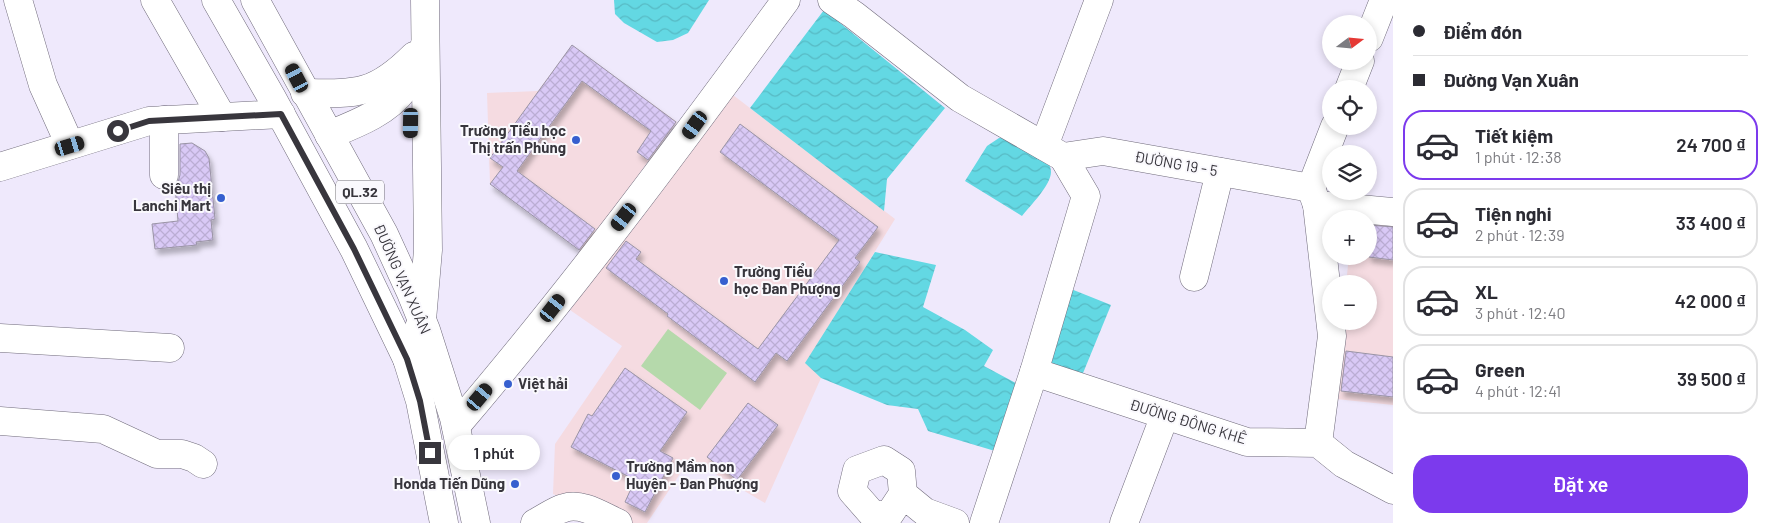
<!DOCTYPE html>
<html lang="vi">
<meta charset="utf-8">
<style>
body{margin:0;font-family:Barlow,sans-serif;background:#f2f2f3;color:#2b2b33;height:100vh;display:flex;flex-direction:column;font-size:19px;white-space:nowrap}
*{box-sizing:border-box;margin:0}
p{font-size:16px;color:#7c7c81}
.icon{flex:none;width:28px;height:28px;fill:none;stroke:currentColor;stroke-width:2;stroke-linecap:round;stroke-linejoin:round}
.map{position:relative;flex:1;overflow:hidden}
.side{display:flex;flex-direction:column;background:#fff;width:375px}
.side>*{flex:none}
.top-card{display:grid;align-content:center;height:110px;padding:0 20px;background:#fff}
.needle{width:32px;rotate:74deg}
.tools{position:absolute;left:1322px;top:15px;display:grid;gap:10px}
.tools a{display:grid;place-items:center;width:55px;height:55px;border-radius:50%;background:#fff;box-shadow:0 2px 8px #0003;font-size:25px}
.end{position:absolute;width:22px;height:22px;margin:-11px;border:6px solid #38363d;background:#fff;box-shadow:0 0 0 2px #fff}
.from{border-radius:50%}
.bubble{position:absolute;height:35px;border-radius:18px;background:#fff;box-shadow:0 2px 8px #0003;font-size:16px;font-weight:600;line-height:35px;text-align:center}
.car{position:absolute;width:15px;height:30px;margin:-15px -8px;border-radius:6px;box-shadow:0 0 4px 1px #0007;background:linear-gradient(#222 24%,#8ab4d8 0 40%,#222 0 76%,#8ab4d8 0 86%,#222 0)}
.top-card b{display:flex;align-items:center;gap:18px;height:48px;font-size:19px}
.top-card b+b{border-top:1px solid #e1e1e2}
.top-card i{width:12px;height:12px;background:#2b2b33}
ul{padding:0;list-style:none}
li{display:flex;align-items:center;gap:15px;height:70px;margin:0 10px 8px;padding:0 10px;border:2px solid #e1e1e2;border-radius:20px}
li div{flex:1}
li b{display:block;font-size:19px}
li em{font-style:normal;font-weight:600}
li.current{border-color:#7c3aed}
li>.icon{width:45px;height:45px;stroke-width:1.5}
.button{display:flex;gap:10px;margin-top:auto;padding:10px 20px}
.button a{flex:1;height:58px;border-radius:20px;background:#7c3aed;color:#fff;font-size:20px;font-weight:600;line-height:58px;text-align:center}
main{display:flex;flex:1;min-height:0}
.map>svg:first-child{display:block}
.education{fill:#f5dbe1}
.pitch{fill:#b5d9ab}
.water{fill:url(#water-waves)}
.building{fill:url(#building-cross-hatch);stroke:#9a94a5;filter:url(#shadow)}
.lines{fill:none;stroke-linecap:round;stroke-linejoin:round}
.minor-casing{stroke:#706b7b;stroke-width:29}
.major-casing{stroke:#706b7b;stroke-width:29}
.highway-casing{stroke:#706b7b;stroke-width:29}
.minor{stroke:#fff;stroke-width:28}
.major{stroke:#fff;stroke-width:28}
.highway{stroke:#fff;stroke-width:28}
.route{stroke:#38363d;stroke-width:6}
.poi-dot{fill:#365fcf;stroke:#faf9fd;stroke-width:2}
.labels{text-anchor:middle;stroke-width:4;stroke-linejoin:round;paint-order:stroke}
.shield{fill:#faf9fd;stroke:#727077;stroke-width:1}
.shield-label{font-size:14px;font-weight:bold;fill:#38363d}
.poi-label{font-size:15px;font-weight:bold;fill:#38363d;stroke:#faf9fd;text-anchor:end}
.street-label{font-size:15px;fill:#38363d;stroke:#faf9fd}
</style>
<main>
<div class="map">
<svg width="1393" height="523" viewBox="0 0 1393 523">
<defs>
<pattern id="water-waves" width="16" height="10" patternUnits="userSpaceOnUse" patternTransform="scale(1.25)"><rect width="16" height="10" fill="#63d8e3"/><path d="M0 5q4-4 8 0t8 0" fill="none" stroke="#57bac4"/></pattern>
<pattern id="building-cross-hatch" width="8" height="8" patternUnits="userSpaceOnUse" patternTransform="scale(1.25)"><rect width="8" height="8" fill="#d9c9f6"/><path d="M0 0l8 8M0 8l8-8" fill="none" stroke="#bbadd4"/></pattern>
<filter id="shadow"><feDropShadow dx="3" dy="5.5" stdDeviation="2.5" flood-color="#0004"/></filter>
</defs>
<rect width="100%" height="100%" fill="#efe9fc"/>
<g class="education">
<path d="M572 45 677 122 582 252 490 184 487 93 538 91Z"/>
<path d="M733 95 895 219 806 363 821 378 765 503 690 459 647 523H624L553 494 555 444 622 346 570 310Z"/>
<path d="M1393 216V405L1336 399 1343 321H1369V284H1346L1349 256H1369V219Z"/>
</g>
<path class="pitch" d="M668 329 727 373 700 410 641 366Z"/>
<g class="water">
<path d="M614 0H709L688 33 673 40 657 42 624 23 615 14Z"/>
<path d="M824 10 945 108 887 179 884 211 750 108Z"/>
<path d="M999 138H1007L1048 160C1049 164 1051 168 1051 172 1051 185 1030 206 1022 216L965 181 987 146Z"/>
<path d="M875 252 936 265 923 307 965 330 993 350 984 366 1025 388 1005 454 928 431 918 409 887 405 821 378 805 363Z"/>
<path d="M1071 289 1111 305 1081 378 1053 369 1046 355Z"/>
</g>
<g class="building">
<path d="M572 45 676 122 648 160 637 152 651 131 582 81 517 171 595 229 579 250 490 184 503 167 490 158Z"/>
<path d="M740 124 878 227 855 258 860 262 787 361 776 353 755 382 667 316 668 314 606 268 626 241 641 252 636 259 758 349 839 240 720 152Z"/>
<path d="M192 143 205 151 209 158 215 219 211 220 213 240 196 242 197 245 155 249 152 224 178 221 175 186 178 182 180 175V144Z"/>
<path d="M1369 225 1393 227V260L1369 257Z"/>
<path d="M1346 351 1393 357V397L1341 391Z"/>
<path d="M625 368 687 412 660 451 673 458 645 512 625 502 635 480 571 447 588 414 592 416Z"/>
<path d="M748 403 778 425 737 480 707 457Z"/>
</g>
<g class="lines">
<defs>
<g id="minor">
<path d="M18 0 43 85 70 145"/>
<path d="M155 0 222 117"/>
<path d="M832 0 854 15 960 98 1063 157 1103 151 1311 188"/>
<path d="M1369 38 1384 0"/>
<path d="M1349 89 1360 61"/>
<path d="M164 120V175"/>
<path d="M1044 146 1099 0"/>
<path d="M0 167 149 121 281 114"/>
<path d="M1311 188 1317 205 1332 336 1318 443"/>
<path d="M1311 188 1335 126"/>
<path d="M1317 205 1393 212"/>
<path d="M1194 277 1220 172"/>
<path d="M0 338 170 348"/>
<path d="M1034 372 1247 442 1318 443 1344 464 1393 490"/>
<path d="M0 421 103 429 157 454H182L194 458 203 464"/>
<path d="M456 426C573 289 680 145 786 0"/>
<path d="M903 494 889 515H873L852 491 857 470 884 460 901 471 903 494 925 512 955 523"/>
<path d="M535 523C545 518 554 511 564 508 582 502 602 516 618 523"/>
<path d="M984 523 1034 372 1086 196 1063 157"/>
<path d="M1124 523 1165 415"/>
</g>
<path id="major" d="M407 359 422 320 428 250 425 0"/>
<g id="highway">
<path d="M216 0 272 98 354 249 407 359 420 401 444 523"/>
<path d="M255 0 384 234 411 293 426 330 454 418 476 523"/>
<path d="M305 93C357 94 375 95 414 56"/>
<path d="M329 135C356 124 386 113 404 89 413 77 418 60 424 47"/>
</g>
</defs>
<use href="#minor" class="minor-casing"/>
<use href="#major" class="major-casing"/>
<use href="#highway" class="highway-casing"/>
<use href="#minor" class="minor"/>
<use href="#major" class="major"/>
<use href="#highway" class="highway"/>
</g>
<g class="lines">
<path class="route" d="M118 131 149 121 281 114 354 249 407 359 420 401 430 453"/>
</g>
<g class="poi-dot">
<circle cx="576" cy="140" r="5"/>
<circle cx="221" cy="198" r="5"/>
<circle cx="724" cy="281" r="5"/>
<circle cx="508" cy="384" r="5"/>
<circle cx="616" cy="476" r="5"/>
<circle cx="515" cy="484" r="5"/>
</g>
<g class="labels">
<rect class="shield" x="336" y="180.5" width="48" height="23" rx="4"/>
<g class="shield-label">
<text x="360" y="197">QL.32</text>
</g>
<g class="poi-label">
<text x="566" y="136">Trường Tiểu học<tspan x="566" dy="17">Thị trấn Phùng</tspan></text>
<text x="211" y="194">Siêu thị<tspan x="211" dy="17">Lanchi Mart</tspan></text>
<text x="734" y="277" text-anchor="start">Trường Tiểu<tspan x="734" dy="17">học Đan Phượng</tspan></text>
<text x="518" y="389" text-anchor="start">Việt hải</text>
<text x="626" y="472" text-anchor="start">Trường Mầm non<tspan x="626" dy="17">Huyện - Đan Phượng</tspan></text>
<text x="505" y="489">Honda Tiến Dũng</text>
</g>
<g class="street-label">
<text transform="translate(1176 164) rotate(10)" y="5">ĐƯỜNG 19 - 5</text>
<text transform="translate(402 279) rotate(66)" y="5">ĐƯỜNG VẠN XUÂN</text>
<text transform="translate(1188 422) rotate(17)" y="5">ĐƯỜNG ĐÔNG KHÊ</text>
</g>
</g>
</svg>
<div class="tools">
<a><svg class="needle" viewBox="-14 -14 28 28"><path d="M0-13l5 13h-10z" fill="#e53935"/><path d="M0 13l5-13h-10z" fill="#7c7c81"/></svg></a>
<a><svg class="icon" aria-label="locate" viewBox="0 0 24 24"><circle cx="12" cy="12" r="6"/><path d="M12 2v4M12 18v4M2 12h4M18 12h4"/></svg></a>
<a><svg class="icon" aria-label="layers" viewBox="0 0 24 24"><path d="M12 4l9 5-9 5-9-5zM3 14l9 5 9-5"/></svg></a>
<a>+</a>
<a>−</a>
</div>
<i class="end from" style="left:118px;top:131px"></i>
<i class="end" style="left:430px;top:453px"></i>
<div class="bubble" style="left:448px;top:435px;width:92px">1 phút</div>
<i class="car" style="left:297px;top:78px;rotate:332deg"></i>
<i class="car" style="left:411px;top:123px;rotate:181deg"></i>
<i class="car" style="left:695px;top:125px;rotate:216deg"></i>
<i class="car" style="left:70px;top:146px;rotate:73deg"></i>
<i class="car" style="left:624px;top:217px;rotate:218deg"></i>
<i class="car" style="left:553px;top:308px;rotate:38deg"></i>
<i class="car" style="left:480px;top:397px;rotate:40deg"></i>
</div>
<section class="side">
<div class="top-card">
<b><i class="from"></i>Điểm đón</b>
<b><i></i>Đường Vạn Xuân</b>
</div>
<ul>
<li class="current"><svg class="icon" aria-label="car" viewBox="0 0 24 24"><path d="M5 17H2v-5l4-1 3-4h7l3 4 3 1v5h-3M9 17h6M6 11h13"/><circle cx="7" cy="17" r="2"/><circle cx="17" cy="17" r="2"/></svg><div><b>Tiết kiệm</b><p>1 phút · 12:38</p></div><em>24 700 ₫</em></li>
<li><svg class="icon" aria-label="car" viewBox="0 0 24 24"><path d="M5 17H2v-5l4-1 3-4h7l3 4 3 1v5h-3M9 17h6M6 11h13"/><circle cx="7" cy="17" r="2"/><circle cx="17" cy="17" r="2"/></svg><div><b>Tiện nghi</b><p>2 phút · 12:39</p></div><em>33 400 ₫</em></li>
<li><svg class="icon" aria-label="car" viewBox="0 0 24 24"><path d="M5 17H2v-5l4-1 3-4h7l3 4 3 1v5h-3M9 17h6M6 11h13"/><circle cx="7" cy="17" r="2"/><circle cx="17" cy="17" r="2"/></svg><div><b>XL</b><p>3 phút · 12:40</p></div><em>42 000 ₫</em></li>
<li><svg class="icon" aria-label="car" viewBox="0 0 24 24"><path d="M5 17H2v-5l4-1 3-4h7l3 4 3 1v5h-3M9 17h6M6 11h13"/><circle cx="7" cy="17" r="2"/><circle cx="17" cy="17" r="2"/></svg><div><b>Green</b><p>4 phút · 12:41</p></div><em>39 500 ₫</em></li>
</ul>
<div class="button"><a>Đặt xe</a></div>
</section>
</main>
